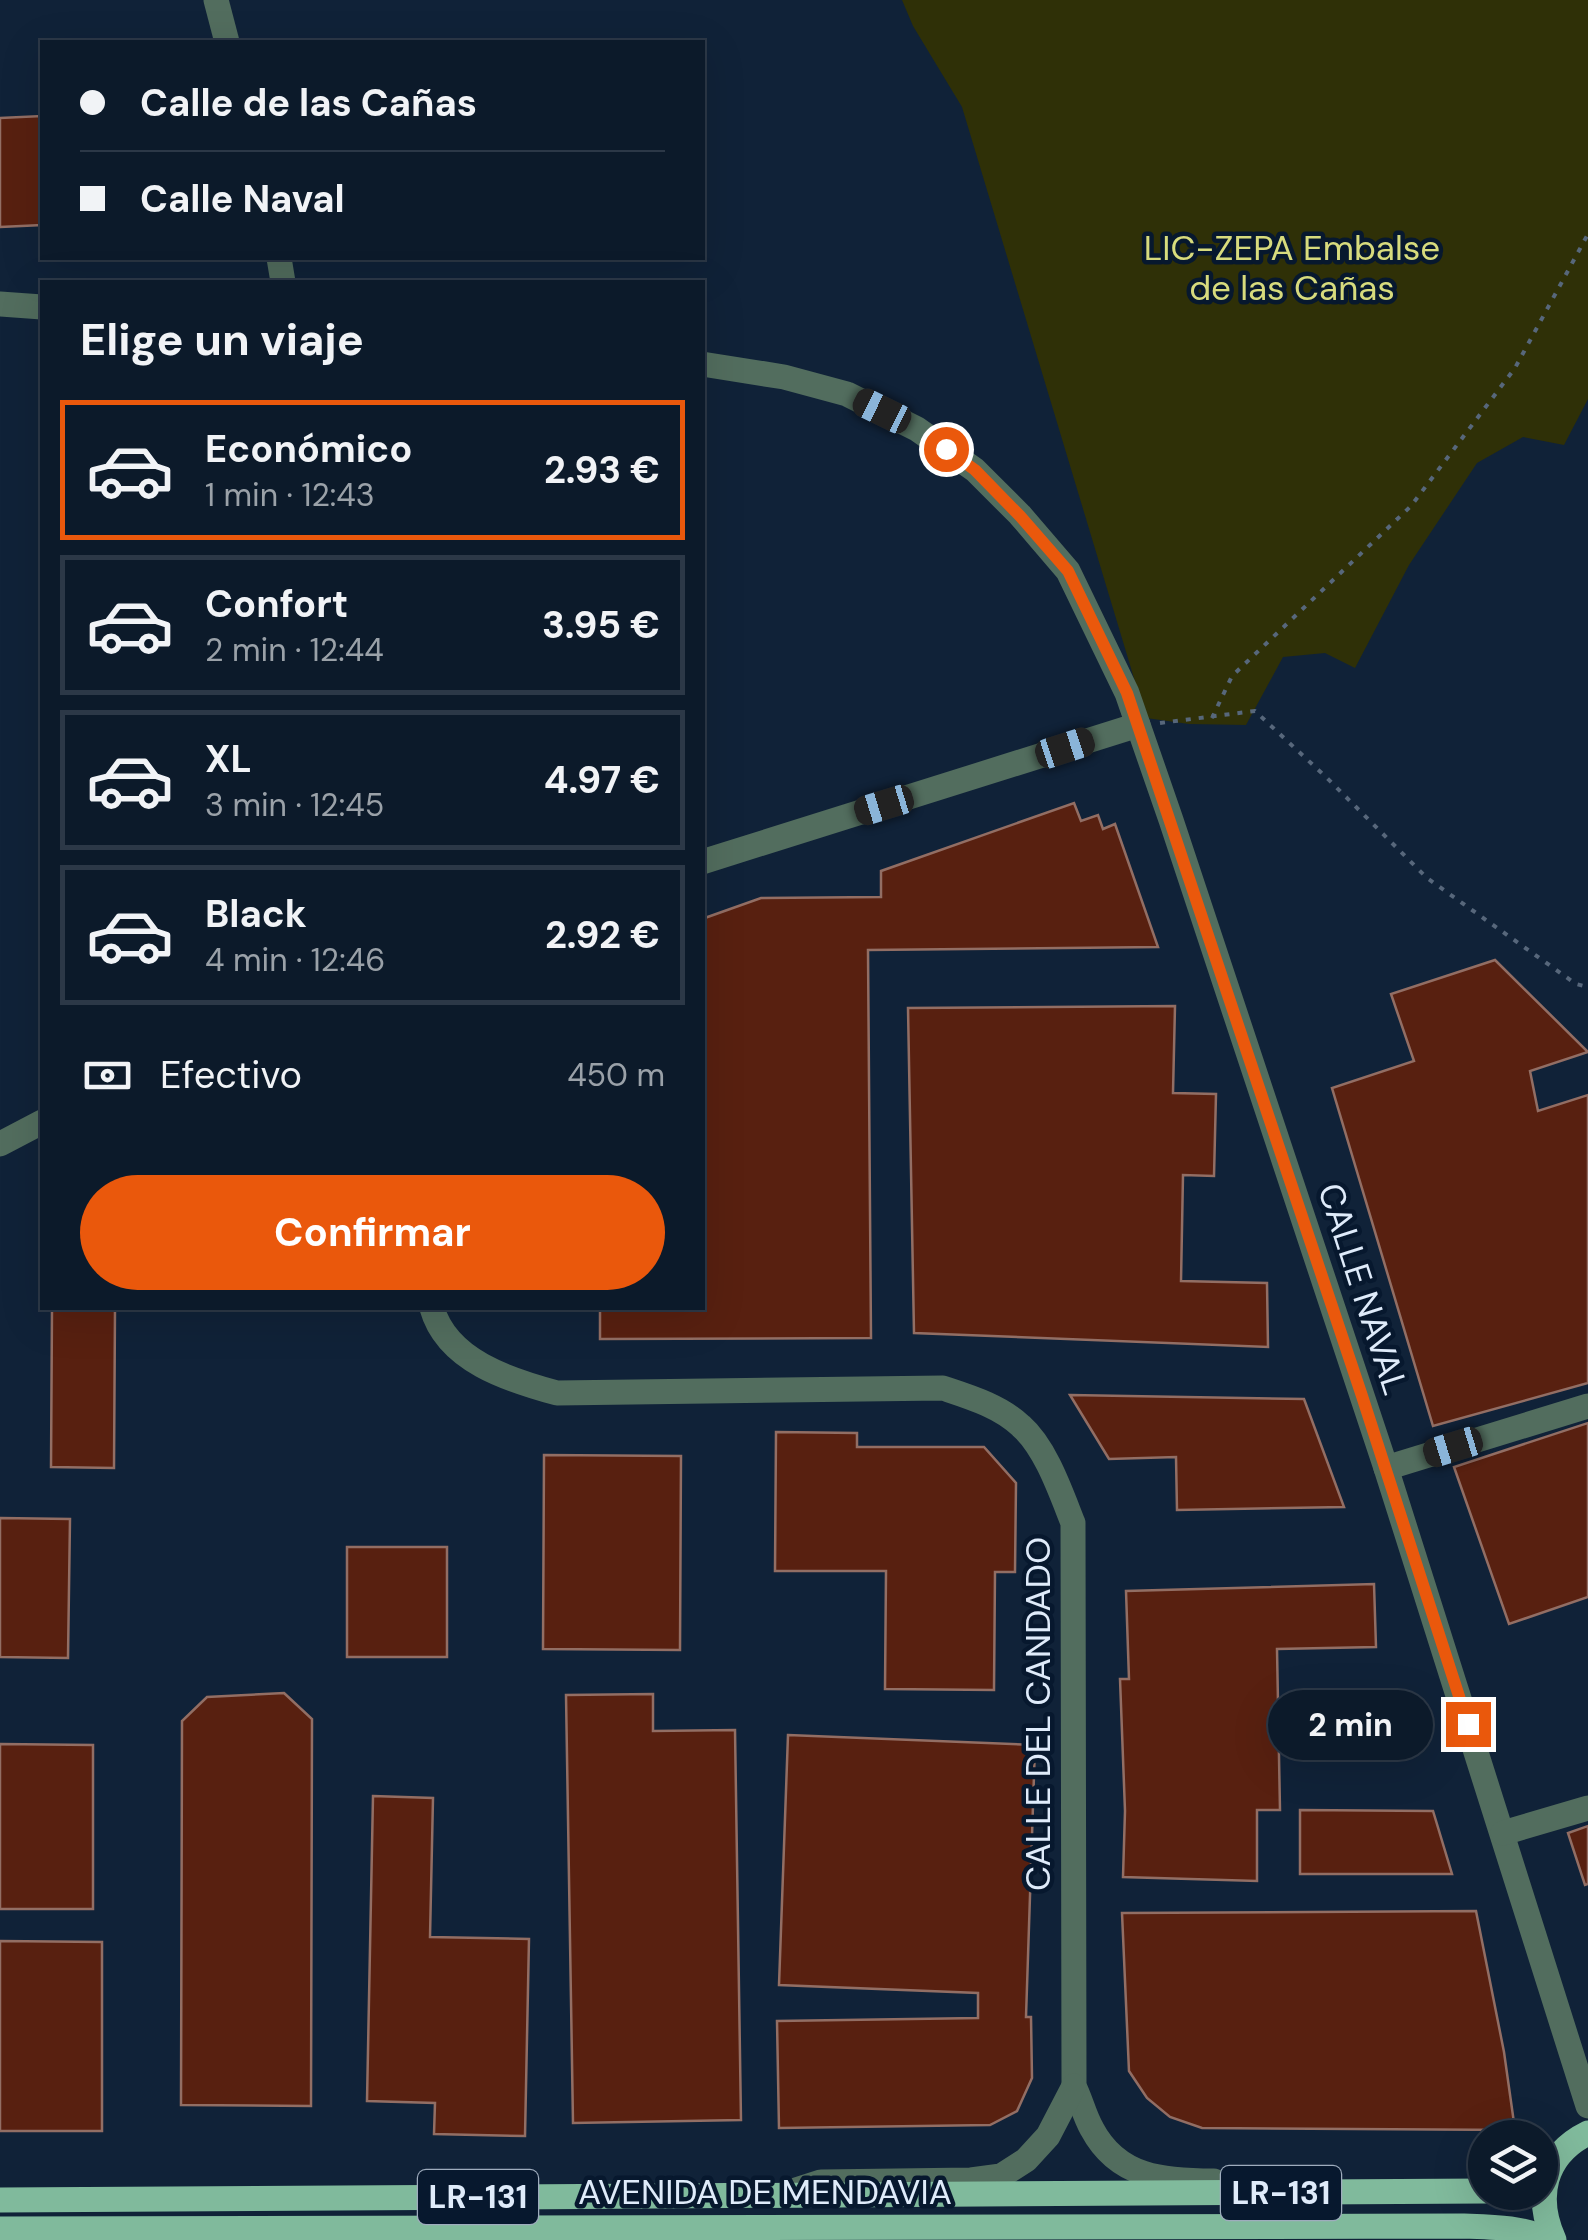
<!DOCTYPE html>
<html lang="es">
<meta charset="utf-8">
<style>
body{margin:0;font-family:"DM Sans",sans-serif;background:#1a2736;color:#f1f3f6;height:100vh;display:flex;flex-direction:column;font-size:38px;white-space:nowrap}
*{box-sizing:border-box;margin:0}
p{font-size:32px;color:#9aa1a8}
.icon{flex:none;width:55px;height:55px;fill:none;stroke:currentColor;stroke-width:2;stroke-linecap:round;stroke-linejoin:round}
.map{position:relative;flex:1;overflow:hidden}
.details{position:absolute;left:40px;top:280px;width:665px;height:1030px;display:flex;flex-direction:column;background:#0c1a2a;border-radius:0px;box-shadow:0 10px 40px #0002,0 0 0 2px #2c3847}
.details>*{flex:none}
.top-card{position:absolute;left:40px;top:40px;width:665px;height:220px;border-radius:0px;box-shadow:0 10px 40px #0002,0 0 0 2px #2c3847;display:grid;align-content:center;height:220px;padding:0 40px;background:#0c1a2a}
.buttons{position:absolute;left:1468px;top:2120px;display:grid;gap:20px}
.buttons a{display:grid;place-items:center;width:90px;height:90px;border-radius:50%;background:#0c1a2a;box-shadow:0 10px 40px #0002,0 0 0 2px #2c3847;font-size:50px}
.end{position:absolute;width:45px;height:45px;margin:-22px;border:12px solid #ea580c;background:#fff;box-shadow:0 0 0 5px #fff}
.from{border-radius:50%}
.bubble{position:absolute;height:70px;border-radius:35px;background:#0c1a2a;box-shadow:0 10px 40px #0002,0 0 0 2px #2c3847;font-size:32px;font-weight:700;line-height:70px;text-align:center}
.car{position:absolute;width:30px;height:60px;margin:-30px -15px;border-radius:12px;box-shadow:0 0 8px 2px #0007;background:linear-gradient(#222 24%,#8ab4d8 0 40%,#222 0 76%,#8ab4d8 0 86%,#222 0)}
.top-card b{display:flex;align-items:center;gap:35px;height:95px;font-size:38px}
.top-card b+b{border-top:2px solid #2c3847}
.top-card i{width:25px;height:25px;background:#f1f3f6}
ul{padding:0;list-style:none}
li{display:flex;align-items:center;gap:30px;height:140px;margin:0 20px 15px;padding:0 20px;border:5px solid #2c3847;border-radius:0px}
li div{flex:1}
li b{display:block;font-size:38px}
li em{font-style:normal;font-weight:700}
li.current{border-color:#ea580c}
li>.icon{width:90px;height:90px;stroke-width:1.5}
h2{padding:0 40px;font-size:45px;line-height:120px}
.pay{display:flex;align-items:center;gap:25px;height:110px;padding:0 40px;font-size:38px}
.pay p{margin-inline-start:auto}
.action{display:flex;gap:20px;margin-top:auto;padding:20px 40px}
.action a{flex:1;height:115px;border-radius:60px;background:#ea580c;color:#fff;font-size:40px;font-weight:700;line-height:115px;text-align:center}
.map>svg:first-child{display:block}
.green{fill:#2f3007}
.building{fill:#582010;stroke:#926e64;stroke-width:2.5}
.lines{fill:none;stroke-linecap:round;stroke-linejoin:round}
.path{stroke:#57677b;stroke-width:4;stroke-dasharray:5 8;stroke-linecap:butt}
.street{stroke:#526d5e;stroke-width:25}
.primary{stroke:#80ba9c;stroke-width:25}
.route{stroke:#ea580c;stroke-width:12}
.labels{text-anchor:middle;stroke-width:9;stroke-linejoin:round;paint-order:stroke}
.shield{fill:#07182e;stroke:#9eacbd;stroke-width:2.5}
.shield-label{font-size:32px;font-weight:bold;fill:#dfebfa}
.park-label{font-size:35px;fill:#d7db7d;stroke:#07182e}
.street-label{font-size:35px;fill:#dfebfa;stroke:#07182e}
</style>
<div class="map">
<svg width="1588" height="2240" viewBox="0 0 1588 2240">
<rect width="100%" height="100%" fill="#102238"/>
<path class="green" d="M902 0H1588V399L1564 445 1523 437 1477 463 1409 565 1355 668 1325 653 1283 657 1246 725 1189 724 1146 718 962 107 913 26Z"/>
<g class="building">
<path d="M42 116V225L0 227V118Z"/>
<path d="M1074 803 1081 821 1098 815 1103 829 1115 824 1158 947 868 950 871 1338 600 1339V1308H702V919L761 898 881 897V871Z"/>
<path d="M1495 960 1588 1052 1530 1071 1538 1111 1588 1095V1383L1433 1426 1332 1088 1414 1061 1391 994Z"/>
<path d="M1175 1006 1173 1093 1216 1094 1214 1176 1183 1175 1181 1281 1267 1283 1268 1347 914 1333 908 1008Z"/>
<path d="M52 1308H115L114 1468 51 1467Z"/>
<path d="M1070 1395 1304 1399 1344 1507 1177 1510 1176 1457 1109 1459Z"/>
<path d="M1588 1423V1597L1509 1624 1454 1467Z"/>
<path d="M776 1432 857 1433V1447H984L1016 1483 1015 1572H995L994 1690 885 1689 886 1571H775Z"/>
<path d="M544 1455 681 1456 680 1650 543 1649Z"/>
<path d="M0 1518 70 1519 68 1658 0 1657Z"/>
<rect x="347" y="1547" width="100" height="110"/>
<path d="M1374 1584 1376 1647 1277 1649 1280 1810H1257V1881L1123 1877 1125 1811 1120 1679H1129L1126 1591Z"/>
<path d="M284 1693 312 1719 311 2106 181 2105 182 1721 207 1697Z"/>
<path d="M653 1694V1731L735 1730 741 2120 573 2123 566 1695Z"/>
<path d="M788 1735 1035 1745 1026 2017H1031L1032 2078 1017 2111 990 2125 779 2128 777 2021 978 2018V1993L779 1985Z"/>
<path d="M0 1744 93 1745V1909H0Z"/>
<path d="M373 1796 433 1798 430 1937 529 1939 525 2136 434 2134 435 2103 367 2101Z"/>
<path d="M1300 1810 1433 1811 1452 1874H1300Z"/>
<path d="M1588 1826V1884L1585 1885 1568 1833Z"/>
<path d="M1476 1911 1504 2052 1515 2130 1202 2128 1170 2117 1147 2098 1129 2071 1122 1913Z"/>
<path d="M0 1941 102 1942V2131H0Z"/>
</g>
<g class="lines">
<g class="path">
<path d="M1212 718 1232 676 1411 506 1515 368 1588 234"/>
<path d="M1160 723 1255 711 1327 778 1427 878 1576 984 1588 987"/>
</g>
<g class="street">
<path d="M216 0 227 42"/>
<path d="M279 258 283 282"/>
<path d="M0 304 42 307"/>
<path d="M702 364 784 377 847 394 917 429 975 470 1020 515 1068 571 1127 693 1171 820 1386 1468 1588 2106"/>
<path d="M702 862 1138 725"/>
<path d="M0 1144 42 1122"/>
<path d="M432 1308C447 1361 509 1380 557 1393L943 1388C970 1397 1000 1406 1021 1426 1046 1448 1061 1493 1073 1523L1074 2086C1081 2100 1084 2115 1092 2129 1118 2178 1164 2181 1214 2181"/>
<path d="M1386 1468 1588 1406"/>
<path d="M1503 1833 1588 1808"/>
<path d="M787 2193 821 2182 971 2180 1001 2176 1026 2160 1048 2136 1074 2086"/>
</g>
<g class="primary">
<path d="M0 2200 1485 2191"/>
<path d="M0 2229 1464 2226C1493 2227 1522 2227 1549 2240"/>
<path d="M1554 2240C1535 2198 1543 2155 1588 2133"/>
</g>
</g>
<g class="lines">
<path class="route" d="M946 449 975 470 1020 516 1068 571 1127 693 1362 1396 1468 1724"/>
</g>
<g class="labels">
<g class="shield">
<rect x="1221" y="2166" width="120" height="54" rx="8"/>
<rect x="418" y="2170" width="120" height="54" rx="8"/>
</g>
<g class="shield-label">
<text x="1281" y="2204">LR-131</text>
<text x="478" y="2208">LR-131</text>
</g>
<g class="park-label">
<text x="1292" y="260">LIC-ZEPA Embalse<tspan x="1292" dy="40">de las Cañas</tspan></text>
</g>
<g class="street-label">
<text transform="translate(1363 1289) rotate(72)" y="12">CALLE NAVAL</text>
<text transform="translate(1038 1714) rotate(-90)" y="12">CALLE DEL CANDADO</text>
<text x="765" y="2204">AVENIDA DE MENDAVIA</text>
</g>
</g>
</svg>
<div class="buttons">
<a><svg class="icon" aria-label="layers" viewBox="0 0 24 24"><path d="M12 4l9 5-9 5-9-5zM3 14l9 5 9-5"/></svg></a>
</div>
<i class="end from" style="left:946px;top:449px"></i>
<i class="end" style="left:1468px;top:1724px"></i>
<div class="bubble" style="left:1268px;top:1690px;width:165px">2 min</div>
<i class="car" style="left:882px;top:411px;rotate:296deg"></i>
<i class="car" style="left:1065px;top:748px;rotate:72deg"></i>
<i class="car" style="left:884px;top:805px;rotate:253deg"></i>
<i class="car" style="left:1453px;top:1447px;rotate:253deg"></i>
<div class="top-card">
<b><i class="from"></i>Calle de las Cañas</b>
<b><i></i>Calle Naval</b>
</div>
<section class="details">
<h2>Elige un viaje</h2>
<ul>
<li class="current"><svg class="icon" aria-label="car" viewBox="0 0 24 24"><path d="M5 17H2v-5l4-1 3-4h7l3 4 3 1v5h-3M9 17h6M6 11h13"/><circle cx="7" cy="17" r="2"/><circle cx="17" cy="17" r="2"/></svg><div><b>Económico</b><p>1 min · 12:43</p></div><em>2.93 €</em></li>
<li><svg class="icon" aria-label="car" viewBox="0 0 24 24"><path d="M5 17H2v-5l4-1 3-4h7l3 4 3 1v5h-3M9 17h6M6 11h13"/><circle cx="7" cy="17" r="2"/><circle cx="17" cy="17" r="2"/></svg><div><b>Confort</b><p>2 min · 12:44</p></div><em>3.95 €</em></li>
<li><svg class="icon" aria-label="car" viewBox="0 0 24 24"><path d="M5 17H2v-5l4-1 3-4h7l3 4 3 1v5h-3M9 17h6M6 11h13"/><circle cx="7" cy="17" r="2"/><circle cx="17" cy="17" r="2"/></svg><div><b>XL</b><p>3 min · 12:45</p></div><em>4.97 €</em></li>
<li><svg class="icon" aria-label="car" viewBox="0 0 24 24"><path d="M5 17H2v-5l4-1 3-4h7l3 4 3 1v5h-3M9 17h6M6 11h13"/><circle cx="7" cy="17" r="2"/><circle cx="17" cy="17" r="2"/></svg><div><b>Black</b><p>4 min · 12:46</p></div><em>2.92 €</em></li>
</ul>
<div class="pay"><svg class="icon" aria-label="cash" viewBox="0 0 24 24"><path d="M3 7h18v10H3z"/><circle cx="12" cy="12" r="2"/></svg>Efectivo<p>450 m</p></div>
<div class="action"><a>Confirmar</a></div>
</section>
</div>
